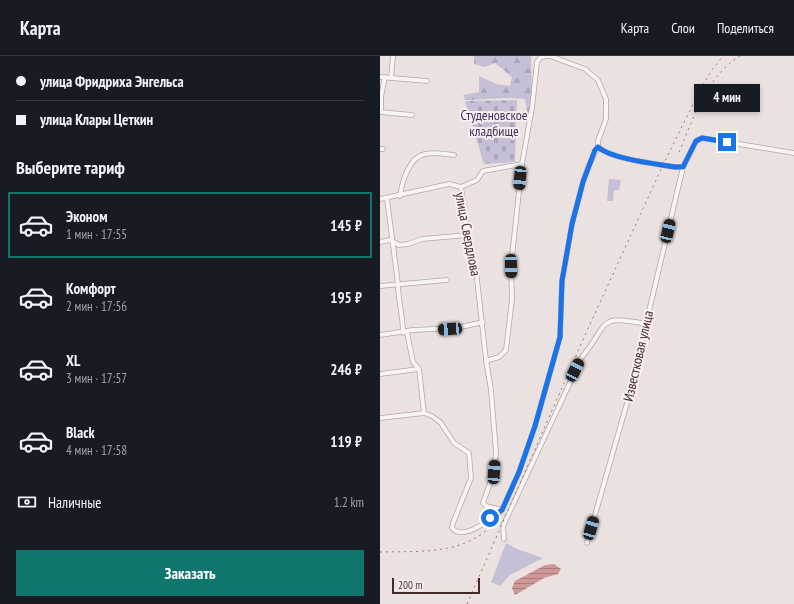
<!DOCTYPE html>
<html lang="ru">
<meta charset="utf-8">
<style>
body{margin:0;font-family:"PT Sans Narrow",sans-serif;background:#242831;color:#f1f3f6;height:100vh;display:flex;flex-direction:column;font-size:15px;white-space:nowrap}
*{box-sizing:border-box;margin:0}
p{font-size:13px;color:#9ea1a6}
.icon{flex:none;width:22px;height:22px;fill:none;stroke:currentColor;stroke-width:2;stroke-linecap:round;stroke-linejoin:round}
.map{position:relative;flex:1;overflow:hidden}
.side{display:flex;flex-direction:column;background:#171b24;width:380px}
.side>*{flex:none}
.guide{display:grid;align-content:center;height:88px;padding:0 16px;background:#171b24}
.scale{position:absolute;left:12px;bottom:10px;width:88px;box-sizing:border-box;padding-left:4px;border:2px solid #442a27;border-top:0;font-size:11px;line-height:14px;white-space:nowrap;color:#442a27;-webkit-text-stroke:3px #f8f0f0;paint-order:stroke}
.end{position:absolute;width:18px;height:18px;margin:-9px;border:5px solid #1a73e8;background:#fff;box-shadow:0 0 0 2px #fff}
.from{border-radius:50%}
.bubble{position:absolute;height:28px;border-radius:0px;background:#171b24;box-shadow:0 2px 6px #0003;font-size:13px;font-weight:800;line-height:28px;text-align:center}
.car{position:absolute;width:12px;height:24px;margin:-12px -6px;border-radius:5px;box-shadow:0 0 3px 1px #0007;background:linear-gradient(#222 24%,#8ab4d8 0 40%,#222 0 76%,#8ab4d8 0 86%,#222 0)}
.guide b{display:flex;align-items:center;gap:14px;height:38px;font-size:15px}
.guide b+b{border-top:1px solid #363941}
.guide i{width:10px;height:10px;background:#f1f3f6}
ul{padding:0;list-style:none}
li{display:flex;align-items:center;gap:12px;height:66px;margin:0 8px 6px;padding:0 8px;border:2px solid transparent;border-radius:0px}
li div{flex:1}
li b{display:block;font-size:15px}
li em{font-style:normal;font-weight:800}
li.active{border-color:#0f766e}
li>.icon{width:36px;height:36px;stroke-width:1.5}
h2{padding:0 16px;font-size:18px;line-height:48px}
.pay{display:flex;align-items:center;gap:10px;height:44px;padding:0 16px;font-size:15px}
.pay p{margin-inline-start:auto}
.cta{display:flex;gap:8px;margin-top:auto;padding:8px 16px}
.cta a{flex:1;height:46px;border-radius:0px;background:#0f766e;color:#fff;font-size:16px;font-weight:800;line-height:46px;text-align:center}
header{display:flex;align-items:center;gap:24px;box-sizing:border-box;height:56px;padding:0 20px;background:#171b24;border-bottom:1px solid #363941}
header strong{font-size:19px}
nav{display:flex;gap:22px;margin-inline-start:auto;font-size:14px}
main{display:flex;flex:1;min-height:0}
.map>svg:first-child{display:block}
.forest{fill:url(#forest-firs)}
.cemetery{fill:url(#cemetery-stones)}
.park{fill:#c5c0d5}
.water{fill:url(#water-rules)}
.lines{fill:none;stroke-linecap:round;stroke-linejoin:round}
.minor-casing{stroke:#b5a6a5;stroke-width:5.5}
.minor{stroke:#f8f4f3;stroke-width:4}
.rail{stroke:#967a78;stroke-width:1;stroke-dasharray:2 4;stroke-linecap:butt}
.route{stroke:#1a73e8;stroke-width:5}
.labels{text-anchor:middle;stroke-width:4;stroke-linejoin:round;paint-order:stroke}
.park-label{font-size:14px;fill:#403361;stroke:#f8f0f0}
.street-label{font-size:14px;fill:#442a27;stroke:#f8f0f0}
</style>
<header>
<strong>Карта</strong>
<nav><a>Карта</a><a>Слои</a><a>Поделиться</a></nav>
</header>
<main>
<section class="side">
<div class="guide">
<b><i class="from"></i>улица Фридриха Энгельса</b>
<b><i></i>улица Клары Цеткин</b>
</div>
<h2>Выберите тариф</h2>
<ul>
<li class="active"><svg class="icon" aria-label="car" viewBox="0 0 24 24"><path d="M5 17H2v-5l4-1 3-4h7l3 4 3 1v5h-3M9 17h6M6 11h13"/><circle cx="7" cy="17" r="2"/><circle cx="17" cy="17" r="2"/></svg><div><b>Эконом</b><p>1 мин · 17:55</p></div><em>145 ₽</em></li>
<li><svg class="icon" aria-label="car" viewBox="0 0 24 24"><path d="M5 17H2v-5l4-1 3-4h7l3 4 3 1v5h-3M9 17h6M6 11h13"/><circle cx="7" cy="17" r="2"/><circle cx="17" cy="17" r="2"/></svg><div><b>Комфорт</b><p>2 мин · 17:56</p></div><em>195 ₽</em></li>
<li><svg class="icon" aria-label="car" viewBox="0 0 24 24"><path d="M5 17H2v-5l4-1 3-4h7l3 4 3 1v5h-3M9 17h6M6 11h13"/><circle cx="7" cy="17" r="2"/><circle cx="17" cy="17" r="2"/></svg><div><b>XL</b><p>3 мин · 17:57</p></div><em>246 ₽</em></li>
<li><svg class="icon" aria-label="car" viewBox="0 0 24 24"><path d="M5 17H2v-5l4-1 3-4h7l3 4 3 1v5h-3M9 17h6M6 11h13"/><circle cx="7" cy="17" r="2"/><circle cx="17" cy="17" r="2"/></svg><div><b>Black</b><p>4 мин · 17:58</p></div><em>119 ₽</em></li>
</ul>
<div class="pay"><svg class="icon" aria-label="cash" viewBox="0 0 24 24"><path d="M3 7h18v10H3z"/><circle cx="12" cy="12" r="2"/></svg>Наличные<p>1.2 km</p></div>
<div class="cta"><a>Заказать</a></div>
</section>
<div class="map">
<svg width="414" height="548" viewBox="0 0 414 548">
<defs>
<pattern id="forest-firs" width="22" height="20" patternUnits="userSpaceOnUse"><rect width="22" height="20" fill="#c5c0d5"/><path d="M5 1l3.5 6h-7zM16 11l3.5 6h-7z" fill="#aaa5b7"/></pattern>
<pattern id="cemetery-stones" width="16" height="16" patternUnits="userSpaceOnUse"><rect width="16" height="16" fill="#c5c0d5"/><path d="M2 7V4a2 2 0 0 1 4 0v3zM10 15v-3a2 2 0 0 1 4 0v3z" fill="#aaa5b7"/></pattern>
<pattern id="water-rules" width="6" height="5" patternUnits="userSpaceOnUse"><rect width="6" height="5" fill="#ce9798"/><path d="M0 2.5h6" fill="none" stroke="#a97b7c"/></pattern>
</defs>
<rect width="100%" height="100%" fill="#eae1e0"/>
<path class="forest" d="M94 0H151L152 43 148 59 145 43C125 40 105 44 85 44L83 39 99 36V20L116 28 130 30 132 21 115 7 105 11 94 8Z"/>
<path class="cemetery" d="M137 44 135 106 104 108 85 45Z"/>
<g class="park">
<path d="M229 123 241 124 239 134H234L233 145H227Z"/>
<path d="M126 487 137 493 163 502 130 519 120 530 111 526Z"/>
</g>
<path class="water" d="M174 508 181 513 178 518 164 522 135 539 132 532 135 525 165 509Z"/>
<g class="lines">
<defs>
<g id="minor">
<path d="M0 21 47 25"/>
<path d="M11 22 13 0"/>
<path d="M0 56 32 59"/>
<path d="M1 56V41L5 21"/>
<path d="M218 91C231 103 277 108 295 111H303L316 85 322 82 414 97"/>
<path d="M0 93H3"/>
<path d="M81 131 88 179 96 214 106 304 111 334 116 396 114 416 103 447 106 450 122 454 139 416 155 370 180 281 182 225 192 168 203 126 208 111 218 91V85L226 63V43L218 24 205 13 170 0"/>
<path d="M81 131 97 124 103 115 142 108 152 52 157 6 161 1 168 0"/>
<path d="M20 140C22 126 29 101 45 98 54 96 65 98 74 99"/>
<path d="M0 143 69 128 81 131"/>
<path d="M7 143 18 228C18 244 23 260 23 277"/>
<path d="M0 186 10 184 19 189 28 188 42 183 88 179"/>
<path d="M0 230 67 224"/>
<path d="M27 276 33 306 39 313 44 357"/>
<path d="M0 279 33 274 77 272 103 266"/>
<path d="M106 305 119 301 126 294 132 243 131 210 142 108"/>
<path d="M0 318 39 313"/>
<path d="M0 362 44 357 52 360 61 367 74 387 89 397 91 422 73 467 72 472C84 486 111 462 122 454"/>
<path d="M124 483 123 470 202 301C230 267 216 258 266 268"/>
<path d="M207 487 249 340 303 111"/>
</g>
</defs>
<use href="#minor" class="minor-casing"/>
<use href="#minor" class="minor"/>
<g class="rail">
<path d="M299 96C314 62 326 21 360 0"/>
<path d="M0 496C47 495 95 500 124 454"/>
<path d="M87 548 206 277 283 109 322 30 332 14 343 0"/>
</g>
</g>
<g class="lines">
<path class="route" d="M110 462 122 454 139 416 155 370 180 281 182 225 192 168 203 126 215 94 218 91C231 103 277 108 295 111H303L316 85 322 82 347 86"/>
</g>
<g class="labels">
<g class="park-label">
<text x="114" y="64">Студеновское<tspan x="114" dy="16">кладбище</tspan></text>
</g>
<g class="street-label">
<text transform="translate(88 178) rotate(79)" y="5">улица Свердлова</text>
<text transform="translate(258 300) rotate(-77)" y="5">Известковая улица</text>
</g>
</g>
</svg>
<div class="scale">200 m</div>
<i class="end from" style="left:110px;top:462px"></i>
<i class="end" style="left:347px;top:86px"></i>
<div class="bubble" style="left:314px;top:28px;width:66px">4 мин</div>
<i class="car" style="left:140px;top:122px;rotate:185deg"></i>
<i class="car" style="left:288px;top:175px;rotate:13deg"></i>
<i class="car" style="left:131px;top:210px;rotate:179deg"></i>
<i class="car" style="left:70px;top:273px;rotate:266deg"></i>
<i class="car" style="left:195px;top:314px;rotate:27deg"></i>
<i class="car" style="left:114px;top:416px;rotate:4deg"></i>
<i class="car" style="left:211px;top:472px;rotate:16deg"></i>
</div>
</main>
